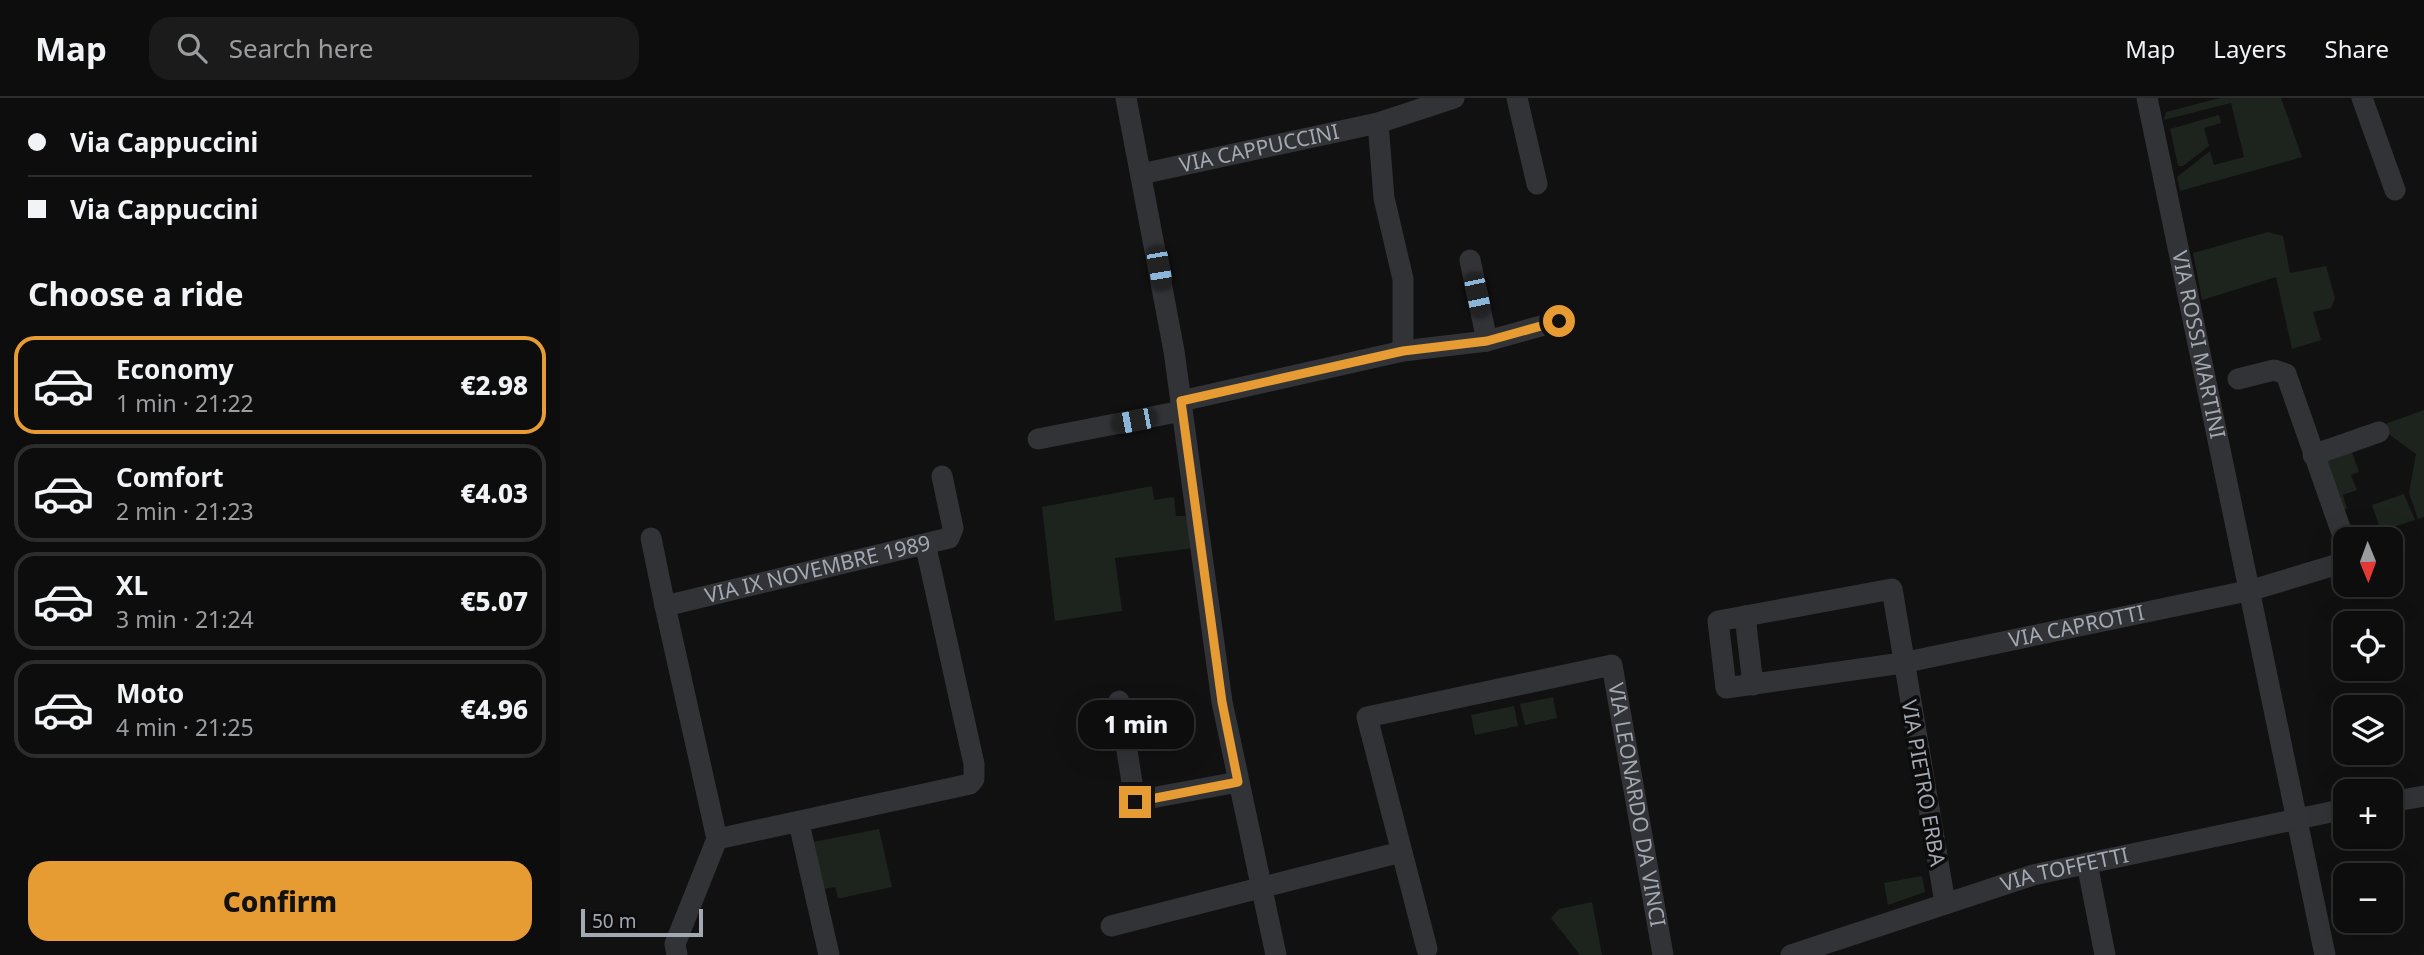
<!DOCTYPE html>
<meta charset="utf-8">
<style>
body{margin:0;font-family:"Noto Sans",sans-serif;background:#1b1b1c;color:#f1f3f6;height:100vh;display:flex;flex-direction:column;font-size:26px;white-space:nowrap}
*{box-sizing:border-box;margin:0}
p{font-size:23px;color:#9a9c9e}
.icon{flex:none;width:38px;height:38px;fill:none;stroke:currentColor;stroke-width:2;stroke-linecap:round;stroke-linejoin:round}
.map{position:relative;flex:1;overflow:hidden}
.panel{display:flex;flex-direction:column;background:#0d0d0e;width:560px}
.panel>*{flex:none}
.hud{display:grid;align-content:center;height:154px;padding:0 28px;background:#0d0d0e}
.needle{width:46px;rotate:179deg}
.fabs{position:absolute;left:1773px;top:429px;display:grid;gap:14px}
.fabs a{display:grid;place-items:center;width:70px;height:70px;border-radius:14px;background:#0d0d0e;box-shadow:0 7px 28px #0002,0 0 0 2px #2d2d2e;font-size:35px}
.scale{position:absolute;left:21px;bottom:18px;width:122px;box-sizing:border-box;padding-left:7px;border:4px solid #a3a9b2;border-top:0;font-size:19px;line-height:24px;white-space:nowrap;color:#a3a9b2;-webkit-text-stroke:5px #0c0c0d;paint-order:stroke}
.end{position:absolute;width:32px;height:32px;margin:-16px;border:9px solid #e79b33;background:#111;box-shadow:0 0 0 4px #111}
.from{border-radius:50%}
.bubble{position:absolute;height:49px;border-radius:21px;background:#0d0d0e;box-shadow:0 7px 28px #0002,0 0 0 2px #2d2d2e;font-size:23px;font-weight:800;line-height:49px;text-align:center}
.car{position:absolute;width:21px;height:42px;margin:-21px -10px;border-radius:9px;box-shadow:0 0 5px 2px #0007;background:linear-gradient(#222 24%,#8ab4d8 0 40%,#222 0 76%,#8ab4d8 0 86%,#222 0)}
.hud b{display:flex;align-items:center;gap:24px;height:66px;font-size:26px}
.hud b+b{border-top:2px solid #2d2d2e}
.hud i{width:18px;height:18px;background:#f1f3f6}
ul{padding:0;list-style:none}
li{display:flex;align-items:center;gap:21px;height:98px;margin:0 14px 10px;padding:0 14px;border:4px solid #2d2d2e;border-radius:21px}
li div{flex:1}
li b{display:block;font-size:26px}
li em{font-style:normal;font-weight:800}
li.selected{border-color:#e79b33}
li>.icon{width:63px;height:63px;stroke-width:1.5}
h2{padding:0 28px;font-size:32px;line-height:84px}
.action{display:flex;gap:14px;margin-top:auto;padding:14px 28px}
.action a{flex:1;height:80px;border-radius:21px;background:#e79b33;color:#111;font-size:28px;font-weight:800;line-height:80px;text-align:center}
header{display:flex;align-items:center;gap:42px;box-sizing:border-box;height:98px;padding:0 35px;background:#0d0d0e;border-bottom:2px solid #2d2d2e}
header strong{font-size:33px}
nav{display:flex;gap:38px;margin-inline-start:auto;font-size:24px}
.search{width:490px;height:63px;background:#1b1b1c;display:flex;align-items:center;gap:18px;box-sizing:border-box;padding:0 24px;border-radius:21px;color:#9a9c9e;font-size:26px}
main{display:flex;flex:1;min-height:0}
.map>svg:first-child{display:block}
.green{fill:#1d241d}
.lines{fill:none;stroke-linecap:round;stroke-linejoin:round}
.minor{stroke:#323337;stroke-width:21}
.route{stroke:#e79b33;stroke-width:9}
.labels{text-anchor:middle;stroke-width:7;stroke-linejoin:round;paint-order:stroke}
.street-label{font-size:21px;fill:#a3a9b2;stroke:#0c0c0d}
</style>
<header>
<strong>Map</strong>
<div class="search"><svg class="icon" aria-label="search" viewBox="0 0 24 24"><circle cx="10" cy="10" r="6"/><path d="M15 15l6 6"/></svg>Search here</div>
<nav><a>Map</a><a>Layers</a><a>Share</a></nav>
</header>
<main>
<section class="panel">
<div class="hud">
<b><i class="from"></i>Via Cappuccini</b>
<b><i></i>Via Cappuccini</b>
</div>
<h2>Choose a ride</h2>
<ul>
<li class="selected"><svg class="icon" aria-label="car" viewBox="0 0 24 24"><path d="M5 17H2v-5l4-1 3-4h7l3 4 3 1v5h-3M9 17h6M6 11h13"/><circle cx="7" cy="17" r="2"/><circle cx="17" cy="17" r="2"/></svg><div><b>Economy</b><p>1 min · 21:22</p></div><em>€2.98</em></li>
<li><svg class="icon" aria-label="car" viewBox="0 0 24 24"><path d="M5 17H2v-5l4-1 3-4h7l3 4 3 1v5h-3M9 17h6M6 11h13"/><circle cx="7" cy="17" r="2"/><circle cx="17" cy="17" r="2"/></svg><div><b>Comfort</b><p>2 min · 21:23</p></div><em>€4.03</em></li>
<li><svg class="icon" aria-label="car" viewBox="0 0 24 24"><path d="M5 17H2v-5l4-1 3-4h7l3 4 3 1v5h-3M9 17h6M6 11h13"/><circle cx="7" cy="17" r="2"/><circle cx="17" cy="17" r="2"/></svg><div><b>XL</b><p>3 min · 21:24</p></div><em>€5.07</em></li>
<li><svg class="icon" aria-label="car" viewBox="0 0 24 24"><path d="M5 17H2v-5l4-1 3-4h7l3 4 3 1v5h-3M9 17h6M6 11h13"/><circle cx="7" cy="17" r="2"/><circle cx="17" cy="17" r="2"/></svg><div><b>Moto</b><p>4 min · 21:25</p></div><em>€4.96</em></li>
</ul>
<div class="action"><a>Confirm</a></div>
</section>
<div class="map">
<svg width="1864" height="857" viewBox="0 0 1864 857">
<rect width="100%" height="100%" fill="#111112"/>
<g class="green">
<path d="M1660 0H1721L1742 59 1620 93 1617 79 1650 53 1654 67 1684 59 1671 5 1604 22 1606 14Z"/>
<path d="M1659 17 1661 25 1644 30 1649 48 1623 68H1618L1610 31Z"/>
<path d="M1708 134 1723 138 1730 175 1766 168 1775 200 1771 210 1753 214 1761 242 1732 251 1716 179 1642 202 1633 155Z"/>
<path d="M1864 312V419L1858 421 1849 395 1856 356 1830 337 1825 326Z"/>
<path d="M1791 351 1799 374 1791 377 1797 392 1783 397 1787 410 1781 413 1764 360Z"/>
<path d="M592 388 594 402 614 399 616 418H630L635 450 555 460 562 513 495 523 482 409Z"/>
<path d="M1844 396 1855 422 1821 433 1812 407Z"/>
<path d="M993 599 997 620 965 627 960 606Z"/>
<path d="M954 608 958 628 915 637 911 617Z"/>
<path d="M319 731 332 789 281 800H278L275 789 263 791 253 744Z"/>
<path d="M1362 778 1365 794 1328 807 1324 785Z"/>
<path d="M1032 804 1042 857H1020L991 820 999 811Z"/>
</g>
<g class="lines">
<g class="minor">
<path d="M566 0 614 253 662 604 716 857"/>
<path d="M957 0 977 86"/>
<path id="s1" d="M1587 0 1765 857"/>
<path d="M1802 0 1835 92"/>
<path d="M818 25 824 100 843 181V253"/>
<path id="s2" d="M581 76 818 25 894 0"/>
<path d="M910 162 927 243"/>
<path d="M1678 281 1714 272 1726 276 1785 444"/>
<path d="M621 303 843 253 927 243 999 223"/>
<path d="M478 341 622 313"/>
<path d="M1753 357 1819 334"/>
<path d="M91 440 105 508"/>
<path d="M1185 518 1193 587"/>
<path d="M559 603 575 703 678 684"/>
<path d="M1830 704 1864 698"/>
<path d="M239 725 269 857"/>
<path d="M157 741 410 686 414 681V666L367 454 361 448"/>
<path d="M1527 765 1545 857"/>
<path id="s3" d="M1385 805 1332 491 1158 523 1166 590 1342 565 1692 492 1785 464"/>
<path d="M551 828 841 754"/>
<path id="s4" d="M867 851 807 619 1052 567 1103 857"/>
<path id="s5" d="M117 857 115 846 157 741 105 508 389 440 393 430 382 378"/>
<path id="s6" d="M1231 857 1473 777 1785 711"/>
</g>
</g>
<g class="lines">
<path class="route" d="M575 704 678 684 662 604 621 303 843 253 927 243 999 223"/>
</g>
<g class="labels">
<g class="street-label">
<text dy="7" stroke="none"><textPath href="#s2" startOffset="121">VIA CAPPUCCINI</textPath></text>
<text dy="7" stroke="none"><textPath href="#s1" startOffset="252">VIA ROSSI MARTINI</textPath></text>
<text dy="7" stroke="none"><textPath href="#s5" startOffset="520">VIA IX NOVEMBRE 1989</textPath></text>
<text dy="7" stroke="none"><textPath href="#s3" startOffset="919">VIA CAPROTTI</textPath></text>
<text transform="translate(1363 685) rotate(80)" y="7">VIA PIETRO ERBA</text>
<text dy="7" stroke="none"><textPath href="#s4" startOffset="632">VIA LEONARDO DA VINCI</textPath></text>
<text dy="7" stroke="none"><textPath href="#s6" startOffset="287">VIA TOFFETTI</textPath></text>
</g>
</g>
</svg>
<div class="fabs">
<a><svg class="needle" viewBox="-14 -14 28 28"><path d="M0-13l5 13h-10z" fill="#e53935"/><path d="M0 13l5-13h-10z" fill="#9a9c9e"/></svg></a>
<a><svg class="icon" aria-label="locate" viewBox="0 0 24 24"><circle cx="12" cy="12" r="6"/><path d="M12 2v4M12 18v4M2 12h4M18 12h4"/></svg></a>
<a><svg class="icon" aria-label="layers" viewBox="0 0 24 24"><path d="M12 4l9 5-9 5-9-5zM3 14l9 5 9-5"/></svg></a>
<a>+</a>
<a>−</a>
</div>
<div class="scale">50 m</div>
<i class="end from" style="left:999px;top:223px"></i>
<i class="end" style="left:575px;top:704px"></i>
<div class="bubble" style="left:518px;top:602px;width:116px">1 min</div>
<i class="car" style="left:599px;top:170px;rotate:170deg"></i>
<i class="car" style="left:917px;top:197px;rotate:168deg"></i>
<i class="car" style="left:574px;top:323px;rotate:259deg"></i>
</div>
</main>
